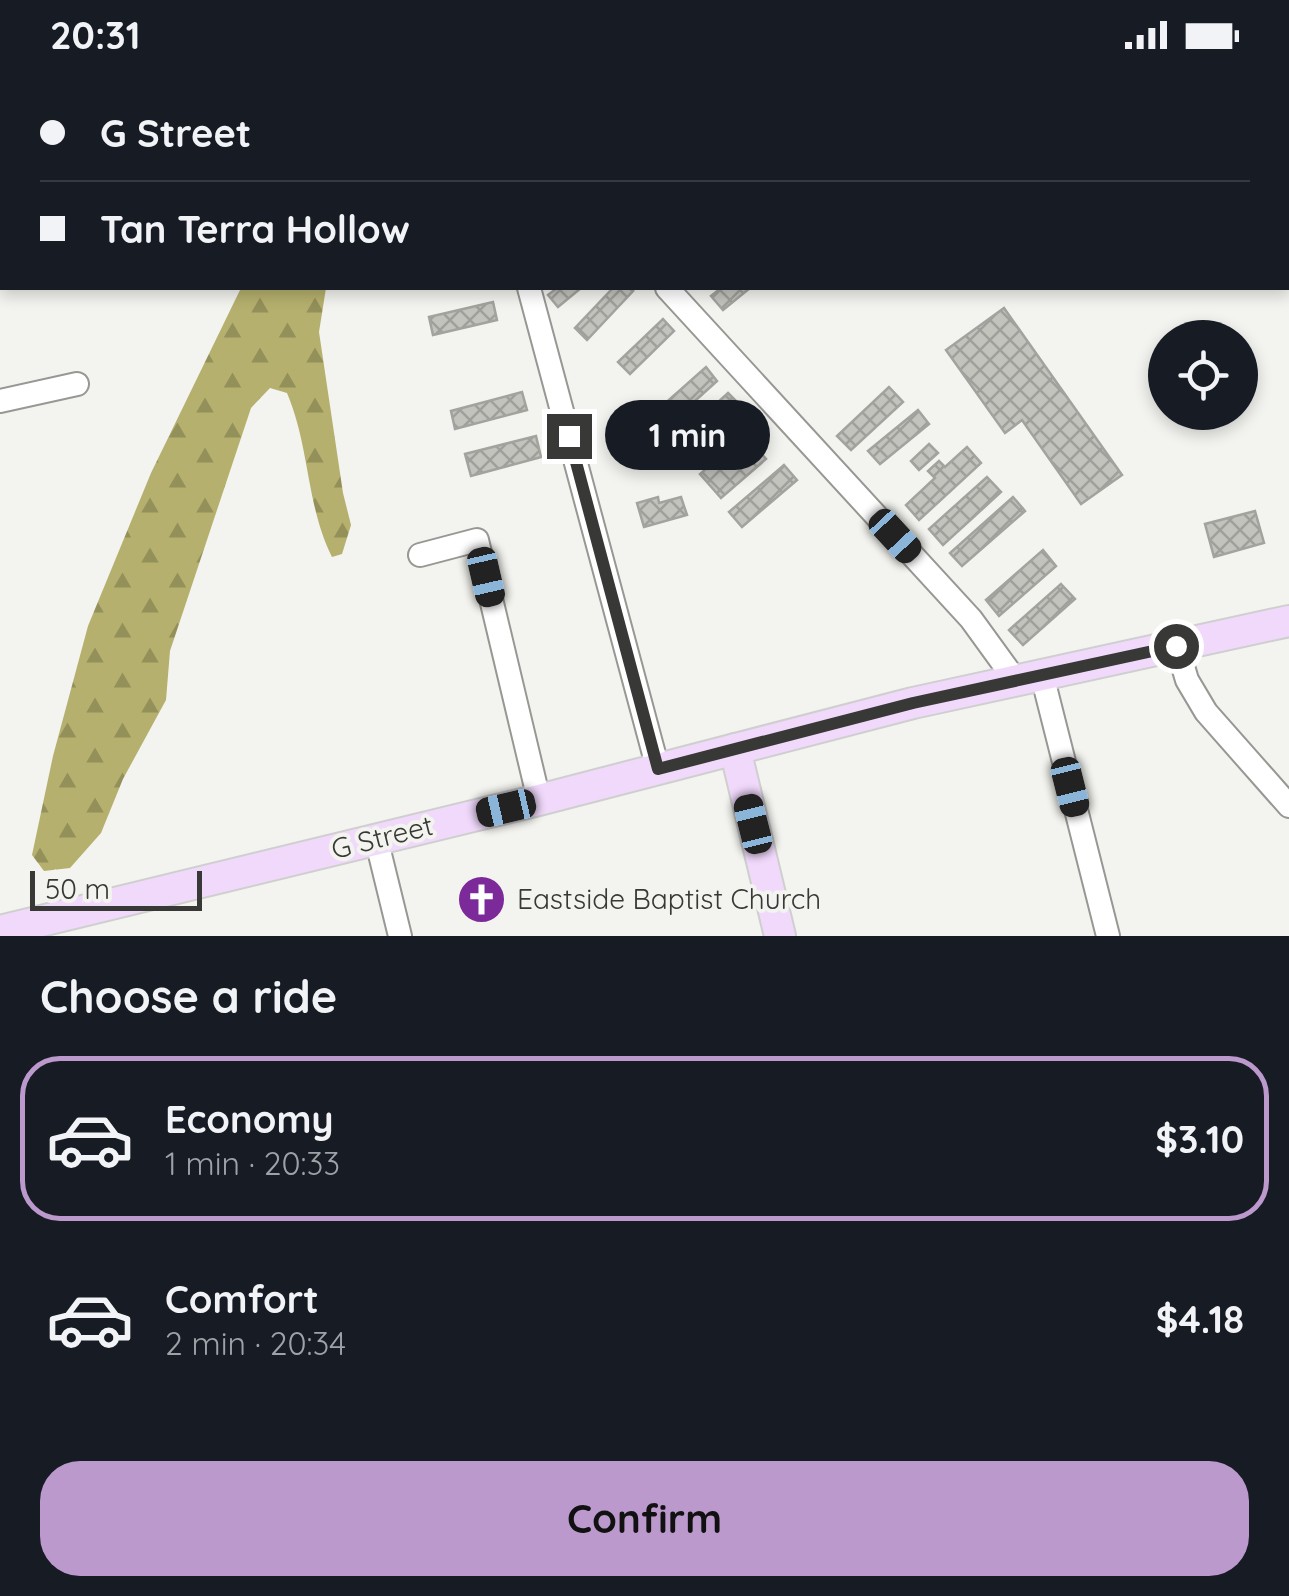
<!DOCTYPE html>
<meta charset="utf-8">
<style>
body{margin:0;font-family:Quicksand,sans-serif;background:#242831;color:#f1f3f6;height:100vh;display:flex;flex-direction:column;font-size:38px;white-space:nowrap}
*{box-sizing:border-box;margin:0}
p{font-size:32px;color:#9ea1a6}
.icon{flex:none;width:55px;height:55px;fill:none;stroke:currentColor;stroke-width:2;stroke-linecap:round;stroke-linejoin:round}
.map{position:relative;height:866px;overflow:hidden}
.sheet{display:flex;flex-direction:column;background:#171b24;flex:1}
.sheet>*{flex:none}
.guide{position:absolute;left:0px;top:0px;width:1290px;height:220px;box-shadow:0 5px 15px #0003;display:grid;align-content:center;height:220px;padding:0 40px;background:#171b24}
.buttons{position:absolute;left:1148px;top:250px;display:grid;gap:20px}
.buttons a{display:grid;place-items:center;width:110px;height:110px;border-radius:50%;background:#171b24;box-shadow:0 5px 15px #0003;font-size:50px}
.scale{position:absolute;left:30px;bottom:25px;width:172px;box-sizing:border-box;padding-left:10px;border:5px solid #383836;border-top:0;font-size:28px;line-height:35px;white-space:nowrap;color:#383836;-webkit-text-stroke:8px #f3f3ef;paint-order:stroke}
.end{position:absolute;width:45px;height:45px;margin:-22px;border:12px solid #383836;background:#fff;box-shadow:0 0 0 5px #fff}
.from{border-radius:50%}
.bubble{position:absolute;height:70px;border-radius:35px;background:#171b24;box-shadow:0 5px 15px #0003;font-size:32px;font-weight:700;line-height:70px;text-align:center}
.car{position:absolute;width:30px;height:60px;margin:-30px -15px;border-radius:12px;box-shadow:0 0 8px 2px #0007;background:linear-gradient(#222 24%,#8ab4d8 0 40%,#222 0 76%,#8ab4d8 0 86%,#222 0)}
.guide b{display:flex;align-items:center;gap:35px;height:95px;font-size:38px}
.guide b+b{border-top:2px solid #363941}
.guide i{width:25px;height:25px;background:#f1f3f6}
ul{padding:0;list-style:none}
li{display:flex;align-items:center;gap:30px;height:165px;margin:0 20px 15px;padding:0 20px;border:5px solid transparent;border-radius:40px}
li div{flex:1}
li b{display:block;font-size:38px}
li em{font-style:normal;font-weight:700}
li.on{border-color:#bc99cd}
li>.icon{width:90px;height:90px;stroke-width:1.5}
h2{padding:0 40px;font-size:45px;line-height:120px}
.action{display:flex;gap:20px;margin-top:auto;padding:20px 40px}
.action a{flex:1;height:115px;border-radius:40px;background:#bc99cd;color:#111;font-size:40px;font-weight:700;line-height:115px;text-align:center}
.status{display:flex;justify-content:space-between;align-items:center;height:70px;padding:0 50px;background:#171b24;direction:ltr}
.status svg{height:28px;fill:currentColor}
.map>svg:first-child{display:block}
.forest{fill:url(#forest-firs)}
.building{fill:url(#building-cross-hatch);stroke:#a3a29e;stroke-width:2.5}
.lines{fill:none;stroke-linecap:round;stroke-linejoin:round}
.minor-casing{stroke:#989793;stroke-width:26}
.major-casing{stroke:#cfcfcf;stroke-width:34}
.path{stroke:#b3b3af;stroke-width:4;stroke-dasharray:5 5;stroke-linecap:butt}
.minor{stroke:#fff;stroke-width:22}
.major{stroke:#f1d9fc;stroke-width:30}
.rail{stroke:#5c5c59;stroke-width:8;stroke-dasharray:20 10;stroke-linecap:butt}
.route{stroke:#383836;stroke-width:12}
.labels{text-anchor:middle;stroke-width:8;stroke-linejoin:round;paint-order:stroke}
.street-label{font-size:28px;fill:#383836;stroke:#f3f3ef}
.poi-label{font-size:28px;fill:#383836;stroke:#f3f3ef;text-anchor:start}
</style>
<div class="status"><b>20:31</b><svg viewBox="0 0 49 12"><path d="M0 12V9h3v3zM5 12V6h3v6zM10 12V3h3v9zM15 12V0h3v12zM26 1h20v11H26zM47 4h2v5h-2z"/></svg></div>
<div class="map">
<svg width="1289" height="866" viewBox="0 0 1289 866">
<defs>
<pattern id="forest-firs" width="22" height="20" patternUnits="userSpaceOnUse" patternTransform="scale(2.5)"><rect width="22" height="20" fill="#b5b06d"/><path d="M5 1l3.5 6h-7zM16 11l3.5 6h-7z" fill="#94905a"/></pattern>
<pattern id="building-cross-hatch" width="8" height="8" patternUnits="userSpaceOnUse" patternTransform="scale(2.5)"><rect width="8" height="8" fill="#c3c3be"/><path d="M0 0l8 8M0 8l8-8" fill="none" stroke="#9f9f9b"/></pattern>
</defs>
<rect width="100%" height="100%" fill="#f3f3ef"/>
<path class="forest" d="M241 218H326L319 262 343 423 351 455 342 484 332 487C306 435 310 377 287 323L270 318 251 338 170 581 166 630 123 709 101 763 70 798 44 801 32 785 53 686 88 556 151 403Z"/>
<g class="building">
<path d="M557 218H581L558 237 548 225Z"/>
<path d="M613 218H628L633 221 587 270 575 258Z"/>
<path d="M721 218H750L723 240 711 226Z"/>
<path d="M493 232 497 250 433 265 429 247Z"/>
<path d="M1004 238 1122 405 1081 434 1022 350 1005 363 946 280Z"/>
<path d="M663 249 674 261 630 304 618 292Z"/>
<path d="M706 297 717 311 656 366 644 352Z"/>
<path d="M889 317 903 332 851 380 837 366Z"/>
<path d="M522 322 527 340 455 359 451 341Z"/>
<path d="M728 323 740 335 679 391 667 379Z"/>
<path d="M918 340 929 354 880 394 868 381Z"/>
<path d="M745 365 766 389 721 428 700 404Z"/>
<path d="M536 366 541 387 471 406 465 384Z"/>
<path d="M929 374 938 383 919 400 911 391Z"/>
<path d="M967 377 981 393 919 450 906 435 935 408 928 401 939 391 945 397Z"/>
<path d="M784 395 797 410 742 457 729 442Z"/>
<path d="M987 407 1001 422 943 475 929 459Z"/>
<path d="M658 427 659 433 681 427 687 445 644 457 637 433Z"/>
<path d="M1013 427 1025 441 962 496 950 483Z"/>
<path d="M1255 441 1264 473 1214 487 1205 454Z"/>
<path d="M1043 480 1056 496 999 546 986 530Z"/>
<path d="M1061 514 1075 529 1023 575 1009 560Z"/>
</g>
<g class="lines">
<defs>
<g id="minor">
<path d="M1209 0 1211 2"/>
<path d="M1288 86 1289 88"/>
<path d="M529 218 658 699"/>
<path d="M667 218 971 549 1016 611"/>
<path d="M0 331 77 314"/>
<path d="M420 485 477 470 539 730"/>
<path d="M1177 576 1187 610 1206 642 1289 736"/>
<path d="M1042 605 1108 866"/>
<path d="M376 768 400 866"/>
</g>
<g id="major">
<path d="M735 679 780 866"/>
<path d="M0 861 539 730 913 633 1289 551"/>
</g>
</defs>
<use href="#minor" class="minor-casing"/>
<use href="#major" class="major-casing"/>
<path class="path" d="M1288 114 1289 116"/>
<use href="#minor" class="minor"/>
<use href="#major" class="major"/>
<g class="rail">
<path d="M1102 0 1104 2"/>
<path d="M1288 211 1289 213"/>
</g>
</g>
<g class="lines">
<path class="route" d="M569 366 658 699 913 633 1176 576"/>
</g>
<defs>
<symbol id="church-disc" viewBox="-11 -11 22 22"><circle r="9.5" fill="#7c2a9a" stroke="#f3f3ef"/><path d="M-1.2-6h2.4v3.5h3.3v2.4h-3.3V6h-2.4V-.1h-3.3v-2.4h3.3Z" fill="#fff"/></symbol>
</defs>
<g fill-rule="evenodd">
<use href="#church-disc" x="454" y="802" width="55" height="55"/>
</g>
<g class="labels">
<g class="street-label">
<text transform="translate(382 767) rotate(-14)" y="10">G Street</text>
</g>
<g class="poi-label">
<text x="517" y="839">Eastside Baptist Church</text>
</g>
</g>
</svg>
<div class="buttons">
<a><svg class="icon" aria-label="locate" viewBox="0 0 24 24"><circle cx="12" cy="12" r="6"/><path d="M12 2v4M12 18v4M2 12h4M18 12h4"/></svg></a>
</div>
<div class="scale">50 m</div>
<i class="end from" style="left:1176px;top:576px"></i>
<i class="end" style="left:569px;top:366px"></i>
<div class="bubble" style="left:605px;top:330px;width:165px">1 min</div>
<i class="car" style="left:895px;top:466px;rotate:137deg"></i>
<i class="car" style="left:486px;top:507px;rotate:167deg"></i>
<i class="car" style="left:1070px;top:717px;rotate:166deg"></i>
<i class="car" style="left:506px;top:738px;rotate:257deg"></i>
<i class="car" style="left:753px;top:754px;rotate:346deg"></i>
<div class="guide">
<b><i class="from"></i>G Street</b>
<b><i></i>Tan Terra Hollow</b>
</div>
</div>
<section class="sheet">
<h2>Choose a ride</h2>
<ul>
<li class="on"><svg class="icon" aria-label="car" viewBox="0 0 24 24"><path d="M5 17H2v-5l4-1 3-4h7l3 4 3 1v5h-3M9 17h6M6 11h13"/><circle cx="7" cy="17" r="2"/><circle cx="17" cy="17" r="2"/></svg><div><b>Economy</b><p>1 min · 20:33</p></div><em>$3.10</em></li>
<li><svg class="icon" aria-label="car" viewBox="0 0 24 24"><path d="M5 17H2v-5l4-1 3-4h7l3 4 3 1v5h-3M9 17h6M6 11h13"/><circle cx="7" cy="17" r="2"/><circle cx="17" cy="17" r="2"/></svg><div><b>Comfort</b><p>2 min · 20:34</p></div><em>$4.18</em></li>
</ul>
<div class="action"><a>Confirm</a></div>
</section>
